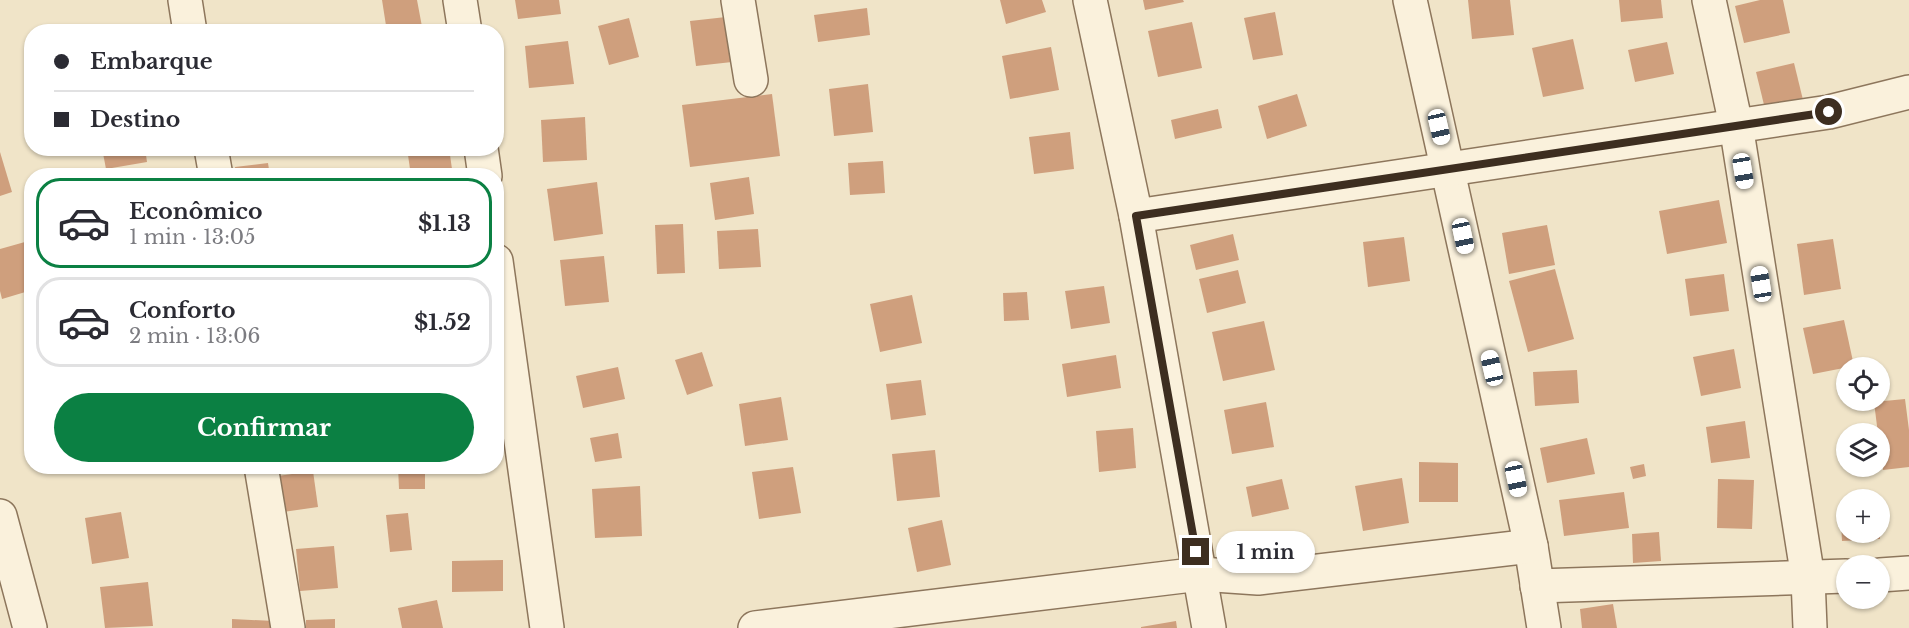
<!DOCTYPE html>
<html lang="pt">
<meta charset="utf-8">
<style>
body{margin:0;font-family:"Libre Baskerville",serif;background:#f7f7f7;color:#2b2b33;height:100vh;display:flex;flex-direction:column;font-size:22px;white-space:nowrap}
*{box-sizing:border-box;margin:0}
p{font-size:20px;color:#7c7c81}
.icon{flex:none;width:33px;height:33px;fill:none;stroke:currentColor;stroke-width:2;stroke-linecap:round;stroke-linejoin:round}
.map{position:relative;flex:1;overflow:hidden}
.sheet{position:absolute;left:24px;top:168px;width:480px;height:306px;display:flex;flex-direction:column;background:#fff;border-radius:24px;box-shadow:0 2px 4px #0004}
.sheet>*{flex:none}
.hud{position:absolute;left:24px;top:24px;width:480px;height:132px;border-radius:24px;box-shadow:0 2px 4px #0004;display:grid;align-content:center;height:132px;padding:0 30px;background:#fff}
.fabs{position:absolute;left:1836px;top:357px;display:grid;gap:12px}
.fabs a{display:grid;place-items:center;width:54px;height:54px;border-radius:50%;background:#fff;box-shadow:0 2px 4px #0004;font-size:30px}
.end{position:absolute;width:27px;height:27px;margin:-14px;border:8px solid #3d2e20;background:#fff;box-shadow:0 0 0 3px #fff}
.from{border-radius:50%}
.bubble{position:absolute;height:42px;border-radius:21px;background:#fff;box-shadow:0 2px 4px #0004;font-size:20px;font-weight:700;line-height:42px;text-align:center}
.car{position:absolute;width:18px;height:36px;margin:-18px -9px;border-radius:8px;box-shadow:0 0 4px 2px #0007;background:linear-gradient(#fff 24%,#345 0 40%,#fff 0 76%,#345 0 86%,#fff 0)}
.hud b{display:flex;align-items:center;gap:21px;height:57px;font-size:22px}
.hud b+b{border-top:2px solid #e1e1e2}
.hud i{width:15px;height:15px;background:#2b2b33}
ul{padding:10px 0 0;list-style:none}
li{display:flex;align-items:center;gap:18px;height:90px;margin:0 12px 9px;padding:0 18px;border:3px solid #e1e1e2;border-radius:24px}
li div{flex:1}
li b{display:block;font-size:22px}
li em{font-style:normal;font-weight:700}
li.on{border-color:#0b8043}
li>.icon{width:54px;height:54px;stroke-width:1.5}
.cta{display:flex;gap:12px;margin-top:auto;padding:12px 30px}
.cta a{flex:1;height:69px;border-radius:36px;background:#0b8043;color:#fff;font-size:24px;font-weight:700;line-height:69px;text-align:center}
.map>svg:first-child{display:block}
.building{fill:#cf9f7d}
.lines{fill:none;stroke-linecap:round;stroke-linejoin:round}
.minor-casing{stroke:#8d765c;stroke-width:36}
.minor{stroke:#faf1dc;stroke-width:33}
.route{stroke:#3d2e20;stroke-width:8}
</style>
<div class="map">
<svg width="1909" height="628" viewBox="0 0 1909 628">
<rect width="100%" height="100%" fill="#f0e4c8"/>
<g class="building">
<path d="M382 0H417L423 32H387Z"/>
<path d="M515 0H559L561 14 518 19Z"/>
<path d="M1000 0H1042L1046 12 1006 24Z"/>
<path d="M1143 0H1183L1184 2 1145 10Z"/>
<path d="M1468 0H1510L1514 35 1472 39Z"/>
<path d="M1619 0H1661L1663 18 1621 22Z"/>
<path d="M1760 0H1783L1790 33 1744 43 1735 6Z"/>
<path d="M867 8 870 35 818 42 814 15Z"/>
<path d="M1275 12 1283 55 1253 60 1244 18Z"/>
<path d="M726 17 732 62 696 66 690 21Z"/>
<path d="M629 18 639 57 609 65 598 26Z"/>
<path d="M1192 22 1202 68 1158 77 1148 31Z"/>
<path d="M76 26V32H42L41 28Z"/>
<path d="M1573 39 1584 89 1543 97 1532 48Z"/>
<path d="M568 41 574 84 529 88 525 46Z"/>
<path d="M1667 42 1674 74 1635 82 1628 50Z"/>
<path d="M1051 47 1059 90 1010 99 1002 56Z"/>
<path d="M1794 63 1804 104 1766 113 1756 72Z"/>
<path d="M868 84 873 132 834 136 829 89Z"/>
<path d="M772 94 780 156 690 167 682 105Z"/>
<path d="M1297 94 1307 126 1267 139 1258 106Z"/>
<path d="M1218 109 1222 128 1175 139 1171 120Z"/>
<path d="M585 117 587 160 543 162 541 120Z"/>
<path d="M1070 132 1074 169 1034 174 1029 137Z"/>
<path d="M102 148H145L147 162 106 169Z"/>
<path d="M407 148H449L453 176H411Z"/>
<path d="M0 152 12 192 0 196Z"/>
<path d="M883 161 885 193 850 195 848 163Z"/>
<path d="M268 163 270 176H236L235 167Z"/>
<path d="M749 177 754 214 715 220 710 183Z"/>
<path d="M597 182 603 234 554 241 547 189Z"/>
<path d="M1719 200 1727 243 1667 254 1659 211Z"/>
<path d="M683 224 685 273 657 274 655 225Z"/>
<path d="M1547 225 1555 265 1509 274 1502 233Z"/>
<path d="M758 229 761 267 719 269 717 231Z"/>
<path d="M1233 234 1239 260 1196 270 1190 245Z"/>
<path d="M1404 237 1410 281 1368 287 1363 242Z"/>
<path d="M1833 239 1841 289 1804 295 1797 244Z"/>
<path d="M32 240V290L2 299 0 291V249Z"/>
<path d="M604 256 609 302 565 306 560 260Z"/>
<path d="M1555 269 1574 339 1528 352 1509 281Z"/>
<path d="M1238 270 1246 303 1207 313 1199 279Z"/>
<path d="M1724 274 1729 311 1690 316 1685 279Z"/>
<path d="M1104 286 1110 323 1071 329 1065 291Z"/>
<path d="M1027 292 1029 320 1004 321 1003 293Z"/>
<path d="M912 295 922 343 880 352 870 304Z"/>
<path d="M1844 320 1854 366 1813 374 1803 328Z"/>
<path d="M1264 321 1275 370 1223 381 1212 332Z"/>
<path d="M1734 349 1741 388 1701 396 1693 357Z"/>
<path d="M702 352 713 386 687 395 675 360Z"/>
<path d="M1116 355 1121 388 1067 397 1062 364Z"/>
<path d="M618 367 625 399 583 408 576 376Z"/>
<path d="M1577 370 1579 403 1535 406 1533 372Z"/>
<path d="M921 380 926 415 891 420 886 384Z"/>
<path d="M781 397 788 440 745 446 739 404Z"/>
<path d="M1905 399 1909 430V467L1883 470 1880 434H1878L1874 402Z"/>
<path d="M1266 402 1274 447 1232 454 1224 410Z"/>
<path d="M1745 421 1750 458 1711 463 1706 427Z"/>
<path d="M1133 428 1136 468 1099 472 1096 431Z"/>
<path d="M618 433 622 458 595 462 590 438Z"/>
<path d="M1587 438 1595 474 1547 483 1540 448Z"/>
<path d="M935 450 940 497 897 501 892 454Z"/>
<path d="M1419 462 1458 463V502H1419Z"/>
<path d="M1644 464 1646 476 1633 479 1630 467Z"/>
<path d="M398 466H425V489H399Z"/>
<path d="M793 467 801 513 759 519 752 472Z"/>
<path d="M313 471 318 507 283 512 278 476Z"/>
<path d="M1402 478 1409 523 1363 531 1355 486Z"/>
<path d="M1282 479 1289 509 1252 517 1246 487Z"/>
<path d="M1718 479 1754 480 1752 529 1717 528Z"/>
<path d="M640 486 642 536 595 538 592 489Z"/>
<path d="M1624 492 1629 528 1564 536 1559 500Z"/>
<path d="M1840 502H1846V532H1880V539L1842 541Z"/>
<path d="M121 512 129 558 92 564 85 518Z"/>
<path d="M408 513 412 550 390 552 386 515Z"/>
<path d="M942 520 951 565 917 572 908 528Z"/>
<path d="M1659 532 1661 561 1633 563 1632 534Z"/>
<path d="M334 546 338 588 300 591 296 549Z"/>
<path d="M503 560V591L452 592V561Z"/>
<path d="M148 582 153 626 105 628 100 587Z"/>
<path d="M437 600 443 628H402L398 608Z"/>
<path d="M1613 604 1617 628H1582L1580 609Z"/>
<path d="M232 619 274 621V628H232Z"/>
<path d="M335 619V628H306V620Z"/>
<path d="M1176 621 1177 628H1141V627Z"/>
</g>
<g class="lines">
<defs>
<g id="minor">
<path d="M185 0 190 32"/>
<path d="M460 0 465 32"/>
<path d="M738 0 751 80"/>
<path d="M1090 0 1136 216 1209 628"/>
<path d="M1410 0 1531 546 1544 628"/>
<path d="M1709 0 1736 125 1808 578 1810 628"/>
<path d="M211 148 216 176"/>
<path d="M481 148 485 176"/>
<path d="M1136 216 1829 112 1909 92"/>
<path d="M496 261 547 628"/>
<path d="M261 466 288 628"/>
<path d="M0 516 30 628"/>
<path d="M1880 575 1909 573"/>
<path d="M1537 586 1846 576"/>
<path d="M755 628 1200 574 1258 578 1531 546"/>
</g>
</defs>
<use href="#minor" class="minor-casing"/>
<use href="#minor" class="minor"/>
</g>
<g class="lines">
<path class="route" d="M1196 552 1136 216 1829 112"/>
</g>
</svg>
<div class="fabs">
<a><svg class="icon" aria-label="locate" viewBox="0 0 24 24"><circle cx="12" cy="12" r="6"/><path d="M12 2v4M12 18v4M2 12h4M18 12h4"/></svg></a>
<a><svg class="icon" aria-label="layers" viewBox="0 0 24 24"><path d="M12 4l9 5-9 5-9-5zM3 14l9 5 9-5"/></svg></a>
<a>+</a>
<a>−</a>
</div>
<i class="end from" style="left:1829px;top:112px"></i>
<i class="end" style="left:1196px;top:552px"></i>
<div class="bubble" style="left:1216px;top:531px;width:99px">1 min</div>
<i class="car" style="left:1439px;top:127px;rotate:167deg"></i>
<i class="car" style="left:1743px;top:171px;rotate:171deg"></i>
<i class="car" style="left:1463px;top:236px;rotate:168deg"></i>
<i class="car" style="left:1761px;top:284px;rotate:351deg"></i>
<i class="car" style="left:1492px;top:368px;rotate:347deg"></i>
<i class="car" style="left:1516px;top:479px;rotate:168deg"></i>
<div class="hud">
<b><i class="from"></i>Embarque</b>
<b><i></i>Destino</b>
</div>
<section class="sheet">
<ul>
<li class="on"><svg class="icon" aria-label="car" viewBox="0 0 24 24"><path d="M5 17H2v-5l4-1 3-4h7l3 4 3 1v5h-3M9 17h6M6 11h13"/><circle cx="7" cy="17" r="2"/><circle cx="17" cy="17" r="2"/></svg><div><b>Econômico</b><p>1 min · 13:05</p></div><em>$1.13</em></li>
<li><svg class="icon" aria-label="car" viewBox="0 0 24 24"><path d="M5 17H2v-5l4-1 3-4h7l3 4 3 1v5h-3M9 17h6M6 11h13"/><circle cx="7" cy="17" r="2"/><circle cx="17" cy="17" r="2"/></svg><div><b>Conforto</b><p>2 min · 13:06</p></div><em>$1.52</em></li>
</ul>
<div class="cta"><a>Confirmar</a></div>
</section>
</div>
